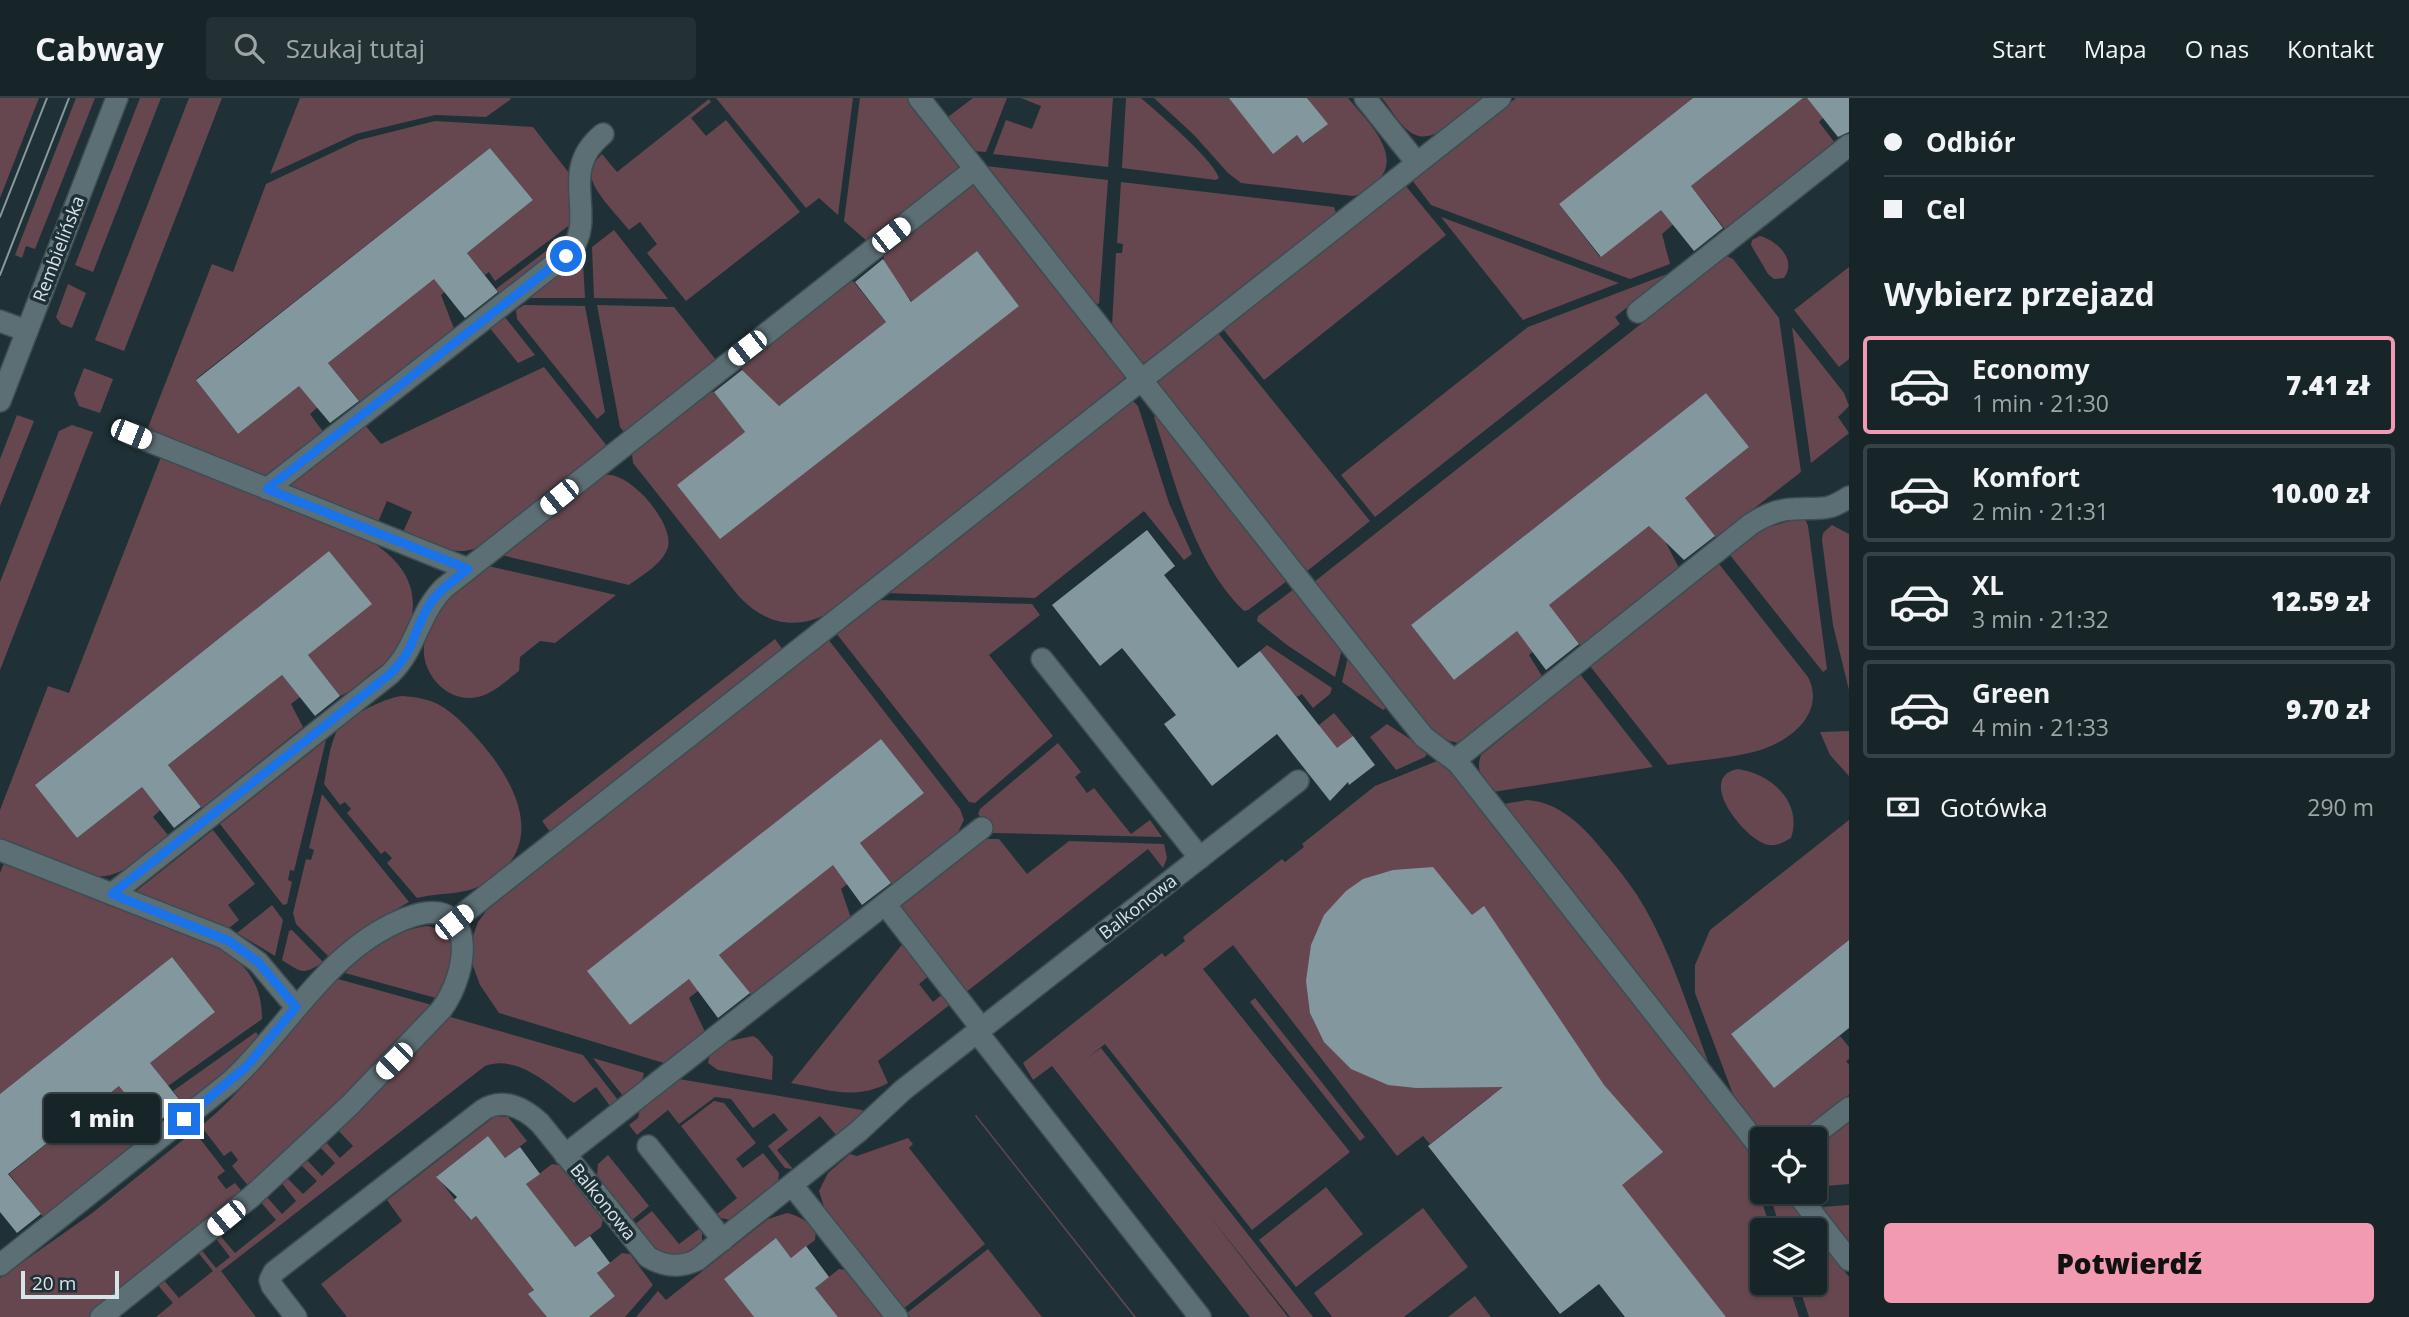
<!DOCTYPE html>
<html lang="pl">
<meta charset="utf-8">
<style>
body{margin:0;font-family:"Open Sans",sans-serif;background:#243134;color:#f1f3f6;height:100vh;display:flex;flex-direction:column;font-size:26px;white-space:nowrap}
*{box-sizing:border-box;margin:0}
p{font-size:23px;color:#9ea5a8}
.icon{flex:none;width:38px;height:38px;fill:none;stroke:currentColor;stroke-width:2;stroke-linecap:round;stroke-linejoin:round}
.map{position:relative;flex:1;overflow:hidden}
.side{display:flex;flex-direction:column;background:#172528;width:560px}
.side>*{flex:none}
.banner{display:grid;align-content:center;height:154px;padding:0 35px;background:#172528}
.controls{position:absolute;left:1750px;top:1029px;display:grid;gap:14px}
.controls a{display:grid;place-items:center;width:77px;height:77px;border-radius:7px;background:#172528;box-shadow:0 2px 5px #0004,0 0 0 2px #364245;font-size:35px}
.scale{position:absolute;left:21px;bottom:18px;width:98px;box-sizing:border-box;padding-left:7px;border:4px solid #d9e4e7;border-top:0;font-size:19px;line-height:24px;white-space:nowrap;color:#d9e4e7;-webkit-text-stroke:5px #1f3136;paint-order:stroke}
.end{position:absolute;width:32px;height:32px;margin:-16px;border:9px solid #1a73e8;background:#fff;box-shadow:0 0 0 4px #fff}
.from{border-radius:50%}
.bubble{position:absolute;height:49px;border-radius:7px;background:#172528;box-shadow:0 2px 5px #0004,0 0 0 2px #364245;font-size:23px;font-weight:800;line-height:49px;text-align:center}
.car{position:absolute;width:21px;height:42px;margin:-21px -10px;border-radius:9px;box-shadow:0 0 5px 2px #0007;background:linear-gradient(#fff 24%,#345 0 40%,#fff 0 76%,#345 0 86%,#fff 0)}
.banner b{display:flex;align-items:center;gap:24px;height:66px;font-size:26px}
.banner b+b{border-top:2px solid #364245}
.banner i{width:18px;height:18px;background:#f1f3f6}
ul{padding:0;list-style:none}
li{display:flex;align-items:center;gap:21px;height:98px;margin:0 14px 10px;padding:0 21px;border:4px solid #364245;border-radius:7px}
li div{flex:1}
li b{display:block;font-size:26px}
li em{font-style:normal;font-weight:800}
li.current{border-color:#f19ab1}
li>.icon{width:63px;height:63px;stroke-width:1.5}
h2{padding:0 35px;font-size:32px;line-height:84px}
.pay{display:flex;align-items:center;gap:18px;height:77px;padding:0 35px;font-size:26px}
.pay p{margin-inline-start:auto}
.cta{display:flex;gap:14px;margin-top:auto;padding:14px 35px}
.cta a{flex:1;height:80px;border-radius:7px;background:#f19ab1;color:#111;font-size:28px;font-weight:800;line-height:80px;text-align:center}
header{display:flex;align-items:center;gap:42px;box-sizing:border-box;height:98px;padding:0 35px;background:#172528;border-bottom:2px solid #364245}
header strong{font-size:33px}
nav{display:flex;gap:38px;margin-inline-start:auto;font-size:24px}
.search{width:490px;height:63px;background:#243134;display:flex;align-items:center;gap:18px;box-sizing:border-box;padding:0 24px;border-radius:7px;color:#9ea5a8;font-size:26px}
main{display:flex;flex:1;min-height:0}
.map>svg:first-child{display:block}
.green{fill:#66474f}
.building{fill:#83979e}
.lines{fill:none;stroke-linecap:round;stroke-linejoin:round}
.minor-casing{stroke:#3e4d52;stroke-width:24}
.minor{stroke:#5c6f75;stroke-width:21}
.tram{stroke:#8a989c;stroke-width:2}
.route{stroke:#1a73e8;stroke-width:9}
.labels{text-anchor:middle;stroke-width:7;stroke-linejoin:round;paint-order:stroke}
.street-label{font-size:18px;fill:#d9e4e7;stroke:#1f3136}
</style>
<header>
<strong>Cabway</strong>
<div class="search"><svg class="icon" aria-label="search" viewBox="0 0 24 24"><circle cx="10" cy="10" r="6"/><path d="M15 15l6 6"/></svg>Szukaj tutaj</div>
<nav><a>Start</a><a>Mapa</a><a>O nas</a><a>Kontakt</a></nav>
</header>
<main>
<div class="map">
<svg width="1849" height="1219" viewBox="0 0 1849 1219">
<rect width="100%" height="100%" fill="#1f3136"/>
<g class="green">
<path d="M0 0H39L0 100Z"/>
<path d="M76 0H95L35 151 26 148 22 160 15 157Z"/>
<path d="M140 0H161L93 174 75 167Z"/>
<path d="M189 0H222L124 253 95 242Z"/>
<path d="M300 0H510L511 1 486 19 435 17 356 36 270 76Z"/>
<path d="M716 0H853L838 117 819 100 806 110Z"/>
<path d="M860 0H907L961 69 867 143 844 123Z"/>
<path d="M973 0H1007L986 54 974 53 948 19Z"/>
<path d="M1021 0H1113L1108 69 993 56 1006 22 1032 31 1041 8Z"/>
<path d="M1126 0H1141C1157 14 1214 62 1219 80L1216 82 1122 70Z"/>
<path d="M1154 0H1229L1297 37 1304 45 1327 26 1307 0H1348C1365 21 1406 58 1376 84 1370 90 1362 97 1353 98L1241 85 1228 75 1194 37Z"/>
<path d="M1382 0H1484C1466 14 1433 51 1410 34 1399 26 1391 11 1382 0Z"/>
<path d="M1516 0H1693L1559 106 1600 159 1665 108 1677 123 1662 136 1670 166 1630 181 1431 107 1412 82Z"/>
<path d="M1803 0H1807L1823 20 1819 24 1835 45 1727 131 1724 130 1691 88Z"/>
<path d="M709 1 711 4 691 20 706 38 726 22 800 114 686 203 647 155 657 146 640 124 629 132C619 119 591 92 591 76 591 68 597 61 602 56L617 74Z"/>
<path d="M435 23 533 29 569 75 571 126 495 183 489 174 485 177 467 155 533 102 490 50 196 281 238 336 303 284 320 307 310 316 324 335 267 380 147 332 212 166 233 174 266 86 359 42Z"/>
<path d="M986 68 1108 82 1099 206 1094 205Z"/>
<path d="M1121 84 1334 109 1336 115 1148 264 1143 265 1112 228 1116 155H1122L1123 146 1117 145Z"/>
<path d="M972 87 975 88 1124 275V281L832 513C797 534 763 526 737 496L633 365 632 356 709 293 714 294 745 334 1019 208 977 153 912 204 881 165 884 163V155Z"/>
<path d="M1405 87 1446 137 1264 282 1223 231Z"/>
<path d="M1441 119 1619 185 1523 222Z"/>
<path d="M614 132 668 201 594 200 592 149Z"/>
<path d="M571 134V143L500 196 496 191Z"/>
<path d="M1760 138C1778 143 1797 162 1784 180L1774 181 1768 176 1751 147 1752 142Z"/>
<path d="M1727 158 1733 161 1779 220 1801 374 1716 440 1685 400 1749 349 1706 295 1411 527 1454 582 1519 531 1535 552 1529 557 1542 578 1458 645 1437 640 1314 484Z"/>
<path d="M576 162 583 165 585 200H527Z"/>
<path d="M1849 169V261L1839 269 1794 212Z"/>
<path d="M443 173 453 187 441 197 455 233 362 306 328 265Z"/>
<path d="M1670 175 1615 219 1620 226 1375 419 1341 377 1528 229Z"/>
<path d="M850 182 854 184 886 224 771 314 742 272 743 266Z"/>
<path d="M68 186 86 195 72 230 61 226 56 219Z"/>
<path d="M524 207 585 208 605 314 597 321 517 221 516 212Z"/>
<path d="M597 207 674 209 716 262 629 331 623 333 620 329Z"/>
<path d="M504 218 535 257 518 265 489 229Z"/>
<path d="M1792 229 1844 295 1849 308 1838 319 1849 335 1811 365Z"/>
<path d="M1218 235 1370 423 1306 474 1158 285 1161 279Z"/>
<path d="M544 269 607 348 476 450C452 460 425 443 403 434L412 414 387 403 378 424 285 387 364 326 381 346Z"/>
<path d="M84 270 113 281 100 315 79 308 74 296Z"/>
<path d="M1132 302 1138 308 1169 405 1192 456 1184 462 1144 413 1035 500 886 495Z"/>
<path d="M17 317 34 323 0 408V361Z"/>
<path d="M1157 317 1287 483 1248 512 1244 513C1192 462 1176 386 1154 319Z"/>
<path d="M72 327 93 334 0 572V484L59 333Z"/>
<path d="M161 359 368 442C412 467 427 506 398 551 391 561 380 569 370 576 361 584 351 594 340 598L308 557 371 506 329 453 36 686 77 740 142 689 160 712 153 719 168 737C147 753 123 782 95 778L0 741V712L48 588 69 595Z"/>
<path d="M606 377C630 374 674 425 668 449 663 466 642 477 629 487L501 457 596 383Z"/>
<path d="M1800 420 1806 423 1808 428 1827 571 1823 574 1730 457 1765 430Z"/>
<path d="M1658 421 1672 440 1666 445 1679 470 1581 548 1567 531 1563 534 1545 510Z"/>
<path d="M1832 427 1849 436V592L1833 527 1822 442 1823 435Z"/>
<path d="M1719 466 1808 579C1825 612 1795 639 1766 650 1740 660 1697 662 1668 667L1590 568Z"/>
<path d="M488 468 616 497 555 545 540 543 520 559 519 573C506 583 494 595 478 599 451 605 427 582 424 557 423 544 427 531 433 520 444 498 469 483 488 468Z"/>
<path d="M1294 491 1342 551 1335 579 1287 547 1257 523 1258 518Z"/>
<path d="M879 502 1032 506 1040 517 989 557 1053 638 975 705 969 704 836 535Z"/>
<path d="M775 541 783 552 551 735 542 723Z"/>
<path d="M828 541 960 711 964 722 957 736 892 786 860 745 924 695 881 641 588 873 630 927 694 877 703 889 689 900 706 936 667 966 499 915 480 887 473 868 472 841 478 824 487 812Z"/>
<path d="M1267 547 1332 590 1330 596 1313 610 1302 596 1297 599 1260 553Z"/>
<path d="M1348 559 1387 609 1383 612 1342 584Z"/>
<path d="M1580 576 1653 669 1493 694C1483 681 1475 673 1481 657Z"/>
<path d="M282 577 300 599 291 606 303 629 202 710 168 667Z"/>
<path d="M402 598C416 599 430 601 443 609 458 619 470 632 482 646 518 688 548 750 484 786 463 798 440 794 417 800L387 765 392 760 385 753 381 756 347 715 351 711 345 704 340 707 324 686C327 670 329 652 335 637 342 620 384 600 402 598Z"/>
<path d="M1334 615 1353 638 1338 653 1295 646Z"/>
<path d="M1387 626 1424 650 1427 656 1425 659 1396 672 1370 639Z"/>
<path d="M1849 633V678L1830 657 1820 634Z"/>
<path d="M326 642 294 773 290 772 288 782 292 784 287 806 283 807 220 726Z"/>
<path d="M1058 645 1081 674 1075 679 1087 695 1094 690 1131 736 1150 722 1162 739 993 735 978 716 980 711Z"/>
<path d="M1442 661 1762 1068V1094H1782L1812 1132H1781L1770 1098 1761 1101 1771 1132H1762V1185H1788L1799 1219H1726L1491 998 1430 1046 1423 1038 1397 1058 1233 847 1203 871 1350 1054 1252 1132 1105 946 1086 961 1101 950 1313 1219H1290L1208 1116 1288 1219H1250L1052 968 1033 982 1023 965 1162 855 1165 859 1185 843 1183 839 1282 761 1285 764 1304 749 1302 746 1375 688Z"/>
<path d="M1738 671C1771 676 1803 704 1791 740 1784 744 1777 748 1769 747 1746 744 1694 679 1738 671Z"/>
<path d="M322 696 409 804 381 820 329 859 296 826 293 815 306 761 311 762 314 752 309 750Z"/>
<path d="M1527 702C1560 704 1585 730 1604 754 1616 768 1627 782 1637 797 1670 849 1688 911 1710 969L1503 706Z"/>
<path d="M1849 722V842L1731 936 1774 989 1840 938 1849 949V961L1846 963 1849 967V997L1793 1041H1767L1734 999 1695 895V867L1710 832Z"/>
<path d="M213 732 255 786 228 807 239 822 229 830 135 794Z"/>
<path d="M984 741H999L1027 776 1069 743 1164 746 1167 760 1163 770 1148 751 965 895 897 809Z"/>
<path d="M4 765 225 853C250 870 262 890 262 921L168 988 150 965 215 914 172 859 0 996V775Z"/>
<path d="M835 765 850 784 841 791 851 820 752 898 719 857Z"/>
<path d="M272 807 283 822 275 858 237 835Z"/>
<path d="M427 828C466 836 455 877 436 900L345 875C368 852 394 832 427 828Z"/>
<path d="M292 832 323 864C303 878 301 874 282 862L289 833Z"/>
<path d="M904 844 930 877 919 886 933 904 944 895 952 905 878 963 888 985C855 1003 826 991 791 985Z"/>
<path d="M338 881 432 907 389 957 250 1090 232 1068 238 1062 231 1053 224 1058 201 1028C253 986 289 928 338 881Z"/>
<path d="M1255 900 1365 1039 1360 1043 1250 904Z"/>
<path d="M447 918 583 957 618 1002 610 1008 596 989 574 1005C550 988 518 956 485 968L221 1173 256 1219H156L173 1205 156 1185 162 1180 179 1200 213 1173 196 1152 200 1150 216 1170 230 1159 214 1138 218 1135 235 1155 276 1122 259 1102 265 1097 282 1116 296 1103 280 1083 285 1078 303 1096 317 1083 299 1065 305 1060 322 1078 335 1065 318 1047 324 1042 340 1060 353 1048 336 1030Z"/>
<path d="M256 934 258 937 248 955 185 1008 173 993Z"/>
<path d="M753 938 758 941 773 959 772 982 718 972 708 965 710 957 725 944Z"/>
<path d="M593 960 644 975 642 983 623 998Z"/>
<path d="M679 981 862 1012 864 1014 836 1037 820 1018 777 1052 793 1071 785 1070 768 1048 788 1032 774 1015 753 1030 731 1001 715 999 679 1026 668 1012 637 1037 629 1027 638 1020 640 1011Z"/>
<path d="M124 984 135 997 123 1007 136 1046 44 1120 9 1076Z"/>
<path d="M714 1003 724 1005 756 1045 736 1061 743 1070 763 1055 779 1075 778 1083 730 1122 721 1120 717 1116 737 1100 681 1028Z"/>
<path d="M976 1017 1136 1219H1134L975 1018Z"/>
<path d="M495 1018 508 1019 527 1043 505 1060 488 1038 437 1078 470 1122 476 1118 534 1192 529 1196 548 1219H347L321 1186 402 1123 387 1102Z"/>
<path d="M1849 1024V1086L1815 1089V1051Z"/>
<path d="M194 1033 225 1073 217 1079 226 1091 235 1085 244 1096 89 1219H0V1180L91 1116Z"/>
<path d="M908 1040 913 1046 909 1050 985 1146 903 1211 825 1112 819 1093 828 1075 850 1056 857 1058Z"/>
<path d="M608 1057 649 1108 631 1123 597 1077 598 1066Z"/>
<path d="M552 1066 559 1067 603 1122 601 1129 575 1149 526 1086Z"/>
<path d="M1326 1089 1363 1136 1296 1189 1259 1142Z"/>
<path d="M1849 1107V1145L1821 1109Z"/>
<path d="M1423 1110 1468 1169 1404 1219H1332L1314 1195Z"/>
<path d="M652 1113 679 1146 699 1131 702 1134V1144C670 1170 656 1154 634 1127Z"/>
<path d="M787 1115C800 1118 807 1123 816 1133L815 1142 791 1160 776 1140 724 1181 754 1219H636L658 1193 666 1202 768 1121Z"/>
<path d="M1815 1135 1849 1179V1219H1809L1798 1185H1815Z"/>
<path d="M988 1151 1042 1219H910L907 1215Z"/>
<path d="M622 1155 630 1156 653 1187 625 1219H589L615 1198 597 1175Z"/>
<path d="M839 1171 846 1172 883 1219H838L815 1190Z"/>
<path d="M1475 1198 1491 1219H1448Z"/>
</g>
<g class="building">
<path d="M1229 0H1307L1328 26 1303 45 1297 37 1273 56Z"/>
<path d="M1693 0H1803L1691 88 1723 130 1694 153 1661 112 1601 159 1559 106Z"/>
<path d="M1807 0H1849V34L1838 39Z"/>
<path d="M490 50 533 102 467 155 498 194 465 220 434 181 328 265 359 303 330 325 299 288 238 336 196 282Z"/>
<path d="M977 153 1019 208 720 441 677 387 745 334 714 294 742 272 779 308 886 224 855 184 883 161 911 204Z"/>
<path d="M1706 295 1749 349 1685 400 1715 438 1684 462 1649 428 1549 507 1579 546 1546 572 1517 533 1454 582 1411 527Z"/>
<path d="M1147 432 1175 468 1164 477 1238 570 1260 553 1337 650 1353 638 1375 667 1349 687 1348 684 1330 703 1277 636 1212 688 1164 626 1176 617 1122 550 1100 568 1052 507Z"/>
<path d="M329 453 372 506 308 557 340 598 315 618 282 577 168 667 201 709 174 730 142 689 77 740 35 687Z"/>
<path d="M881 641 924 695 860 745 891 785 862 807 833 767 719 857 750 895 718 920 689 881 630 927 587 873Z"/>
<path d="M1433 769 1472 817 1484 808 1604 987 1663 1054 1622 1087 1726 1219H1625L1599 1186 1560 1216 1428 1048 1503 989 1416 990 1388 987 1351 971 1324 944 1310 915 1306 883 1311 847 1324 817 1346 793 1363 781 1393 772Z"/>
<path d="M1849 842V930L1774 990 1731 936Z"/>
<path d="M172 859 215 914 150 965 182 1005 152 1029 119 988 8 1076 41 1116 17 1135 0 1114V996Z"/>
<path d="M488 1038 505 1060 520 1049 540 1076 526 1086 575 1149 590 1138 610 1165 597 1175 615 1198 589 1219H547L528 1196 534 1192 476 1118 471 1122 454 1102 457 1099 436 1079Z"/>
<path d="M776 1140 791 1160 806 1148 829 1179 815 1190 838 1219H754L724 1181Z"/>
</g>
<g class="lines">
<defs>
<g id="minor">
<path d="M919 0 1399 608 1424 639 1458 665 1762 1052"/>
<path d="M1365 0 1417 65"/>
<path d="M1638 214 1849 47"/>
<path d="M0 223 27 233"/>
<path d="M0 303 117 0"/>
<path d="M131 336 468 471"/>
<path d="M267 391 570 154C599 117 556 74 603 36"/>
<path d="M1042 561 1200 760"/>
<path d="M1455 662 1751 426C1765 417 1778 411 1794 411 1820 409 1825 415 1849 399"/>
<path d="M0 752 224 840 258 864 296 909"/>
<path d="M112 796 390 576C417 550 418 516 444 490L975 71"/>
<path d="M885 806 982 931"/>
<path d="M454 823 1500 0"/>
<path d="M977 934 1200 1219"/>
<path d="M1809 1041 1849 1010"/>
<path d="M648 1048 723 1142"/>
<path d="M565 1057 982 730"/>
<path d="M792 1087 897 1219"/>
<path d="M1796 1094 1849 1162"/>
<path d="M0 1167 230 984C288 931 327 852 404 821 478 791 471 872 441 912L350 1007 251 1099 101 1219"/>
<path d="M296 1219 272 1188 270 1182 274 1174 483 1012C503 999 524 1010 540 1025L648 1159C665 1169 680 1170 697 1162L859 1033 903 992 1298 683"/>
</g>
</defs>
<use href="#minor" class="minor-casing"/>
<use href="#minor" class="minor"/>
<g class="tram">
<path d="M0 119 47 0"/>
<path d="M0 177 69 0"/>
</g>
</g>
<g class="lines">
<path class="route" d="M184 1021 247 968 296 909 258 864 229 843 112 796 390 576C415 552 412 536 428 509 437 493 453 483 468 471L267 391 566 158"/>
</g>
<g class="labels">
<g class="street-label">
<text transform="translate(59 151) rotate(-69)" y="6">Rembielińska</text>
<text transform="translate(1138 809) rotate(-38)" y="6">Balkonowa</text>
<text transform="translate(603 1104) rotate(51)" y="6">Balkonowa</text>
</g>
</g>
</svg>
<div class="controls">
<a><svg class="icon" aria-label="locate" viewBox="0 0 24 24"><circle cx="12" cy="12" r="6"/><path d="M12 2v4M12 18v4M2 12h4M18 12h4"/></svg></a>
<a><svg class="icon" aria-label="layers" viewBox="0 0 24 24"><path d="M12 4l9 5-9 5-9-5zM3 14l9 5 9-5"/></svg></a>
</div>
<div class="scale">20 m</div>
<i class="end from" style="left:566px;top:158px"></i>
<i class="end" style="left:184px;top:1021px"></i>
<div class="bubble" style="left:44px;top:996px;width:116px">1 min</div>
<i class="car" style="left:891px;top:137px;rotate:52deg"></i>
<i class="car" style="left:747px;top:250px;rotate:232deg"></i>
<i class="car" style="left:131px;top:336px;rotate:112deg"></i>
<i class="car" style="left:559px;top:399px;rotate:231deg"></i>
<i class="car" style="left:454px;top:824px;rotate:52deg"></i>
<i class="car" style="left:394px;top:963px;rotate:225deg"></i>
<i class="car" style="left:226px;top:1120px;rotate:231deg"></i>
</div>
<section class="side">
<div class="banner">
<b><i class="from"></i>Odbiór</b>
<b><i></i>Cel</b>
</div>
<h2>Wybierz przejazd</h2>
<ul>
<li class="current"><svg class="icon" aria-label="car" viewBox="0 0 24 24"><path d="M5 17H2v-5l4-1 3-4h7l3 4 3 1v5h-3M9 17h6M6 11h13"/><circle cx="7" cy="17" r="2"/><circle cx="17" cy="17" r="2"/></svg><div><b>Economy</b><p>1 min · 21:30</p></div><em>7.41 zł</em></li>
<li><svg class="icon" aria-label="car" viewBox="0 0 24 24"><path d="M5 17H2v-5l4-1 3-4h7l3 4 3 1v5h-3M9 17h6M6 11h13"/><circle cx="7" cy="17" r="2"/><circle cx="17" cy="17" r="2"/></svg><div><b>Komfort</b><p>2 min · 21:31</p></div><em>10.00 zł</em></li>
<li><svg class="icon" aria-label="car" viewBox="0 0 24 24"><path d="M5 17H2v-5l4-1 3-4h7l3 4 3 1v5h-3M9 17h6M6 11h13"/><circle cx="7" cy="17" r="2"/><circle cx="17" cy="17" r="2"/></svg><div><b>XL</b><p>3 min · 21:32</p></div><em>12.59 zł</em></li>
<li><svg class="icon" aria-label="car" viewBox="0 0 24 24"><path d="M5 17H2v-5l4-1 3-4h7l3 4 3 1v5h-3M9 17h6M6 11h13"/><circle cx="7" cy="17" r="2"/><circle cx="17" cy="17" r="2"/></svg><div><b>Green</b><p>4 min · 21:33</p></div><em>9.70 zł</em></li>
</ul>
<div class="pay"><svg class="icon" aria-label="cash" viewBox="0 0 24 24"><path d="M3 7h18v10H3z"/><circle cx="12" cy="12" r="2"/></svg>Gotówka<p>290 m</p></div>
<div class="cta"><a>Potwierdź</a></div>
</section>
</main>
